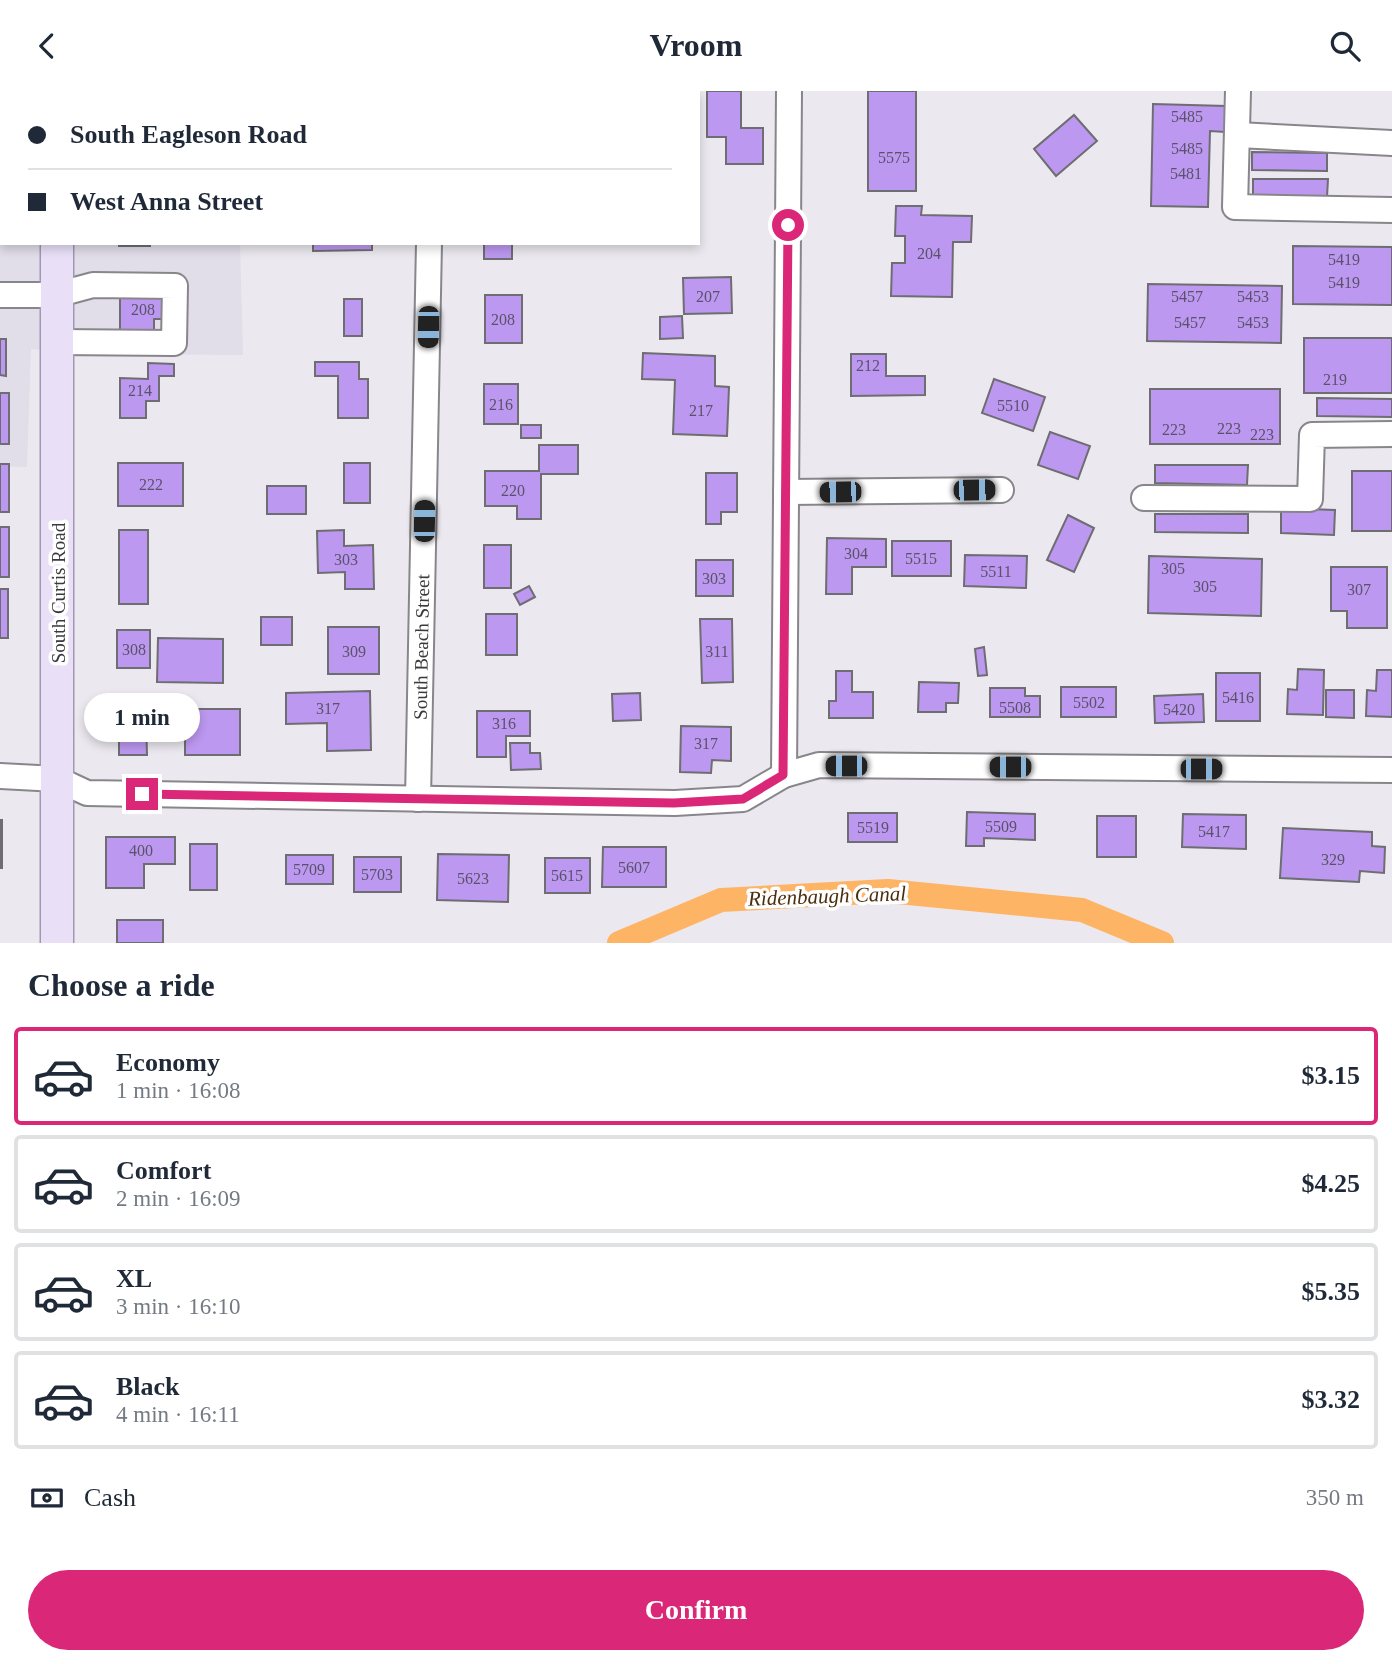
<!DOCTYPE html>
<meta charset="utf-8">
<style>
body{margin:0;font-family:"Times New Roman",serif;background:#f6f6f7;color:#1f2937;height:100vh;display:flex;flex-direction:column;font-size:26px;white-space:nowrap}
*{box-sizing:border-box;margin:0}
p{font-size:23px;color:#747a83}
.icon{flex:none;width:38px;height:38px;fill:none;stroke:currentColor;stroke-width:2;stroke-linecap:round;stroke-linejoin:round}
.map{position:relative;height:852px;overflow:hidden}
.details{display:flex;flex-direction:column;background:#fff;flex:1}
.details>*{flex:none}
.banner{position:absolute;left:0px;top:0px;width:700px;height:154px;box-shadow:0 4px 10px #0003;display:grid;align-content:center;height:154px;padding:0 28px;background:#fff}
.end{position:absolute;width:32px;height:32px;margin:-16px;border:9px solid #db2777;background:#fff;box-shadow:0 0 0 4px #fff}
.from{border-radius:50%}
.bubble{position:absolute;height:49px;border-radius:24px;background:#fff;box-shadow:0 4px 10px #0003;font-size:23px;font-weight:700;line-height:49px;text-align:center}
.car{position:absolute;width:21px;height:42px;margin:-21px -10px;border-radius:9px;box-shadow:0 0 5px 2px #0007;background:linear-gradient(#222 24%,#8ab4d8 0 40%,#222 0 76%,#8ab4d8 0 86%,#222 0)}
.banner b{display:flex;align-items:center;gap:24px;height:66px;font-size:26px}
.banner b+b{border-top:2px solid #e0e1e3}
.banner i{width:18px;height:18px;background:#1f2937}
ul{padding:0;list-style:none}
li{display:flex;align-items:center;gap:21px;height:98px;margin:0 14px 10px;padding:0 14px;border:4px solid #e0e1e3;border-radius:7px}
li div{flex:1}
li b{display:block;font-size:26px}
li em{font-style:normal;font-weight:700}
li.current{border-color:#db2777}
li>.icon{width:63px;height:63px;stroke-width:1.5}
h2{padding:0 28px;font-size:32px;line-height:84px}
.pay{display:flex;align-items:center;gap:18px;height:77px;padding:0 28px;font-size:26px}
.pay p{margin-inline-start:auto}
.primary-button{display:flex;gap:14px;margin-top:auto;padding:14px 28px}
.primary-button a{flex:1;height:80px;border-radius:42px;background:#db2777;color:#fff;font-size:28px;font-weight:700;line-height:80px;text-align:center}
header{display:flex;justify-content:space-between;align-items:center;height:91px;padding:0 28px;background:#fff;font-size:32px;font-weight:700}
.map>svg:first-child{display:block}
.built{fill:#e1dde9}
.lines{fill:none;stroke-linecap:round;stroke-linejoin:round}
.canal{stroke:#fdb465;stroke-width:24}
.building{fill:#bc98f0;stroke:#6e6d71;stroke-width:2}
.minor-casing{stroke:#88868b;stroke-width:28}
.major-casing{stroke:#a298b3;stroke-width:35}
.minor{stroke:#fff;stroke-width:24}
.major{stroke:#e9e0f8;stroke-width:32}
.route{stroke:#db2777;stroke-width:9}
.labels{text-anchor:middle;stroke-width:7;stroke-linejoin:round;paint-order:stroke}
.number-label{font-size:16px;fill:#5a5269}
.street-label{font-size:19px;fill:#3a3a3c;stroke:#fff}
.water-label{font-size:21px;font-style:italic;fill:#4b2e0c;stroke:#fff}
</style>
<header><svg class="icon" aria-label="back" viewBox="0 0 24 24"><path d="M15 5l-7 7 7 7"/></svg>Vroom<svg class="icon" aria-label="search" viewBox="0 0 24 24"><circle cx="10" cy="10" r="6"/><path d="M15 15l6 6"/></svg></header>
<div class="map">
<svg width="1392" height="852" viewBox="0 0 1392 852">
<rect width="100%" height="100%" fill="#ebe9ef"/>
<path class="built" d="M0 0H292L2 2V152H240L243 264 102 263 31 258 27 376 0 375Z"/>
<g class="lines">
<path class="canal" d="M619 852 721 809 888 800 1082 819 1162 852"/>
</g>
<g class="building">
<rect x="487" y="0" width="35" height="2"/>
<rect x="565" y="0" width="37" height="2"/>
<rect x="630" y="0" width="53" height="2"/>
<path d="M707 0H741V37H763V73H726V46H707Z"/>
<rect x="868" y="0" width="48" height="100"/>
<path d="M1153 13 1226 15 1225 41 1210 40 1208 116 1151 115Z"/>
<path d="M1074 24 1097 50 1056 85 1034 58Z"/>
<path d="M1252 61 1327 62V80L1252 79Z"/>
<path d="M1253 88H1328L1327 106H1253Z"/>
<path d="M896 115H922L921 124 972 125 971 151H953L952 206 891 205 892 172H905V145H895Z"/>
<rect x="119" y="152" width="31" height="3"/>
<path d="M313 152H372V159L313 160Z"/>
<rect x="484" y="152" width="28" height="16"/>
<path d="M1293 155 1392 156V214L1293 213Z"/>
<path d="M731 186 732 222 684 223 683 187Z"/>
<path d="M1148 193 1282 195 1281 252 1147 250Z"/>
<rect x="485" y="204" width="37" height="48"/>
<path d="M120 207H166V228H154V245H120Z"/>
<rect x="344" y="208" width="18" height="37"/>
<path d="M682 225 683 247 660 248V226Z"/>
<rect x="1304" y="247" width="88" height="55"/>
<path d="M0 248H6V285L0 284Z"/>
<path d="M643 262 715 265V295L729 296 727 345 673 343 675 289 642 288Z"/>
<path d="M851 263H886V285H925V304L851 305Z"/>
<path d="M315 271H359V288H368V327H338V285H315Z"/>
<path d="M148 272 174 273V285H159V310H146V327H120V287L148 288Z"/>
<path d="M994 288 1045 306 1033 340 982 322Z"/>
<rect x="484" y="293" width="34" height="40"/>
<rect x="1150" y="298" width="130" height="55"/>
<rect x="0" y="302" width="9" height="51"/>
<path d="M1317 307 1392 308V326L1317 325Z"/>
<rect x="521" y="334" width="20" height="13"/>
<path d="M1050 341 1090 355 1078 388 1038 374Z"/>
<path d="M539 354H578V383H541V428H517V415H485V380H539Z"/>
<rect x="118" y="372" width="65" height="43"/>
<rect x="344" y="372" width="26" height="40"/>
<rect x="0" y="373" width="9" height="48"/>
<path d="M1155 374H1248L1247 394 1155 392Z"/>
<rect x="1352" y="380" width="40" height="60"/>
<path d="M706 382H737V421H721V433H706Z"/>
<rect x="267" y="395" width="39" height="28"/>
<path d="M1281 417 1335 419 1334 444 1281 442Z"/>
<path d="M1155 423H1248V442L1155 441Z"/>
<path d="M1068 424 1094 437 1074 481 1047 469Z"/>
<rect x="0" y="436" width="9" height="50"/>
<rect x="119" y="439" width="29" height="74"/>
<path d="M344 439V455L373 454 374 498H345V481L318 482 317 440Z"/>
<path d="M827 447 886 448V476H852V503H826Z"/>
<rect x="892" y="450" width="59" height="35"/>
<rect x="484" y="454" width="27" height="43"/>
<path d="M965 464 1027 465 1026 497 964 495Z"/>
<path d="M1149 465 1262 468 1261 525 1148 522Z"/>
<rect x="696" y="469" width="37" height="36"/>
<path d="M1331 476H1387V537H1347V520H1331Z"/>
<path d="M529 495 535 506 520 514 514 503Z"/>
<rect x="0" y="498" width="8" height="49"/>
<rect x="486" y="523" width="31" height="41"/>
<rect x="261" y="526" width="31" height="28"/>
<path d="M700 528H732L733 591 702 592Z"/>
<rect x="328" y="536" width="51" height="47"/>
<rect x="117" y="539" width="33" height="38"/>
<path d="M158 547 223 548V592L157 591Z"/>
<path d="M984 556 987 584 978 585 975 558Z"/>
<path d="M1298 578 1324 579 1323 624 1287 623 1288 598 1297 599Z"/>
<path d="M1377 579H1392V626L1366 625 1367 599 1376 600Z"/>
<path d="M836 580H852V601H873V627H829V610H836Z"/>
<rect x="1216" y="582" width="44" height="48"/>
<path d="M919 591 959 592 958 612H946V621H918Z"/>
<rect x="1061" y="596" width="55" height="30"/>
<path d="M990 597H1025V605H1040V626H990Z"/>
<path d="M1326 599H1354V627L1326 626Z"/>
<path d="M370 600 371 659 327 660V632L286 633V602Z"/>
<path d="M640 602 641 629 613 630 612 603Z"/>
<path d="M1203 603 1204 631 1155 632 1154 605Z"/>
<rect x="185" y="618" width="55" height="46"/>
<path d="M477 620H530V645H506V666H477Z"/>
<path d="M119 627H146L147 664H119Z"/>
<path d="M681 635 731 636V670L712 669 711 682 680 681Z"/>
<path d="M510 652H530V662H540L541 678 511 679Z"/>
<path d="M967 721 1035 723V749L984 747V755H966Z"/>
<rect x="848" y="722" width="49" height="29"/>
<path d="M1183 723 1246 724V758L1182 756Z"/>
<rect x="1097" y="725" width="39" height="41"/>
<rect x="0" y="729" width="2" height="48"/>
<path d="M1283 737 1372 741V755L1385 756 1384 782 1360 780 1359 791 1280 787Z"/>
<path d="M106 746H175V773H144V797H106Z"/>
<rect x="190" y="753" width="27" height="46"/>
<path d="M603 756H666V796H602Z"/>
<path d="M438 763 509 764 508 811 437 809Z"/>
<rect x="286" y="764" width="47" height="29"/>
<rect x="354" y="766" width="47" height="35"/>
<rect x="545" y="767" width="45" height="35"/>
<rect x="117" y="829" width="46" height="23"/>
</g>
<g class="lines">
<defs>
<g id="minor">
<path d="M1238 0 1235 116 1392 119"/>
<path d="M432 2V0"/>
<path d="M0 19H2"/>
<path d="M1238 44 1392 52"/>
<path d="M1 94 2 85"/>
<path d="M0 204H56L93 194 175 195 174 252 57 251"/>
<path d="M786 401 1001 399"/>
<path d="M1144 407 1310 408 1312 344 1392 343"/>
<path d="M784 684 789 0"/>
<path d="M0 685 57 688 87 702 675 712 743 708 784 684 819 674 1392 679"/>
<path d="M418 708 429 152"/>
</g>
<g id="major">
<path d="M58 2V0"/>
<path d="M57 152V852"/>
</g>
</defs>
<use href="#minor" class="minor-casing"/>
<use href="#major" class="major-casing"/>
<use href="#minor" class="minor"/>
<use href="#major" class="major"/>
</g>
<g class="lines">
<path class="route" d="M142 703 674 712 743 708 783 684 788 134"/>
</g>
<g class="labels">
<g class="number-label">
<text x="1187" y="31">5485</text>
<text x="1187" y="63">5485</text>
<text x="894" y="72">5575</text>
<text x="1186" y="88">5481</text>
<text x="929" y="168">204</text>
<text x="1344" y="174">5419</text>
<text x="1344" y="197">5419</text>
<text x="708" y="211">207</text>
<text x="1187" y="211">5457</text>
<text x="1253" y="211">5453</text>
<text x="143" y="224">208</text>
<text x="503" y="234">208</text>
<text x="1190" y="237">5457</text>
<text x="1253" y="237">5453</text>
<text x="868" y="280">212</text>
<text x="1335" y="294">219</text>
<text x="140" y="305">214</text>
<text x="501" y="319">216</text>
<text x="1013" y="320">5510</text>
<text x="701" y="325">217</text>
<text x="1229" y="343">223</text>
<text x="1174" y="344">223</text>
<text x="1262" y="349">223</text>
<text x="151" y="399">222</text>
<text x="513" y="405">220</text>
<text x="856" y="468">304</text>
<text x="921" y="473">5515</text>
<text x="346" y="474">303</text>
<text x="1173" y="483">305</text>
<text x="996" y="486">5511</text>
<text x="714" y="493">303</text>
<text x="1205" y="501">305</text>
<text x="1359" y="504">307</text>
<text x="134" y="564">308</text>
<text x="354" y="566">309</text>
<text x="717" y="566">311</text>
<text x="1238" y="612">5416</text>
<text x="1089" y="617">5502</text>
<text x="1015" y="622">5508</text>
<text x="328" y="623">317</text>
<text x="1179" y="624">5420</text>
<text x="504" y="638">316</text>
<text x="706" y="658">317</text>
<text x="1001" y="741">5509</text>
<text x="873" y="742">5519</text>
<text x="1214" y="746">5417</text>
<text x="141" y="765">400</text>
<text x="1333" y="774">329</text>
<text x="634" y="782">5607</text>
<text x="309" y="784">5709</text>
<text x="377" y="789">5703</text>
<text x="567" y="790">5615</text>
<text x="473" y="793">5623</text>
</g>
<g class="street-label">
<text transform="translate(58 502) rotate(-90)" y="7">South Curtis Road</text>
<text transform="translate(421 556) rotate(-89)" y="7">South Beach Street</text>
</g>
<g class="water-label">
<text transform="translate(827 805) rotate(-2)" y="7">Ridenbaugh Canal</text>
</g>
</g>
</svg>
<i class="end from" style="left:788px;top:134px"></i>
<i class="end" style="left:142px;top:703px"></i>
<div class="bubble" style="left:84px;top:602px;width:116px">1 min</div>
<i class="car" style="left:428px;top:236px;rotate:181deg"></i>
<i class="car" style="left:974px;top:399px;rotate:89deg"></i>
<i class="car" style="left:840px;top:401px;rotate:269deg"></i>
<i class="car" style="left:424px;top:430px;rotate:1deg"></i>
<i class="car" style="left:846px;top:675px;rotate:270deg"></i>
<i class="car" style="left:1010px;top:676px;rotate:270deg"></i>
<i class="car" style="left:1201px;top:678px;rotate:90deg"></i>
<div class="banner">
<b><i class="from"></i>South Eagleson Road</b>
<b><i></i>West Anna Street</b>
</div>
</div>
<section class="details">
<h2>Choose a ride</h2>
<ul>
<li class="current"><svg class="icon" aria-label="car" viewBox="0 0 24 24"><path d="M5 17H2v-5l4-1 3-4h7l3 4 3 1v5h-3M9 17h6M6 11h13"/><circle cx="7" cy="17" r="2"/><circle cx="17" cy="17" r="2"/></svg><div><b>Economy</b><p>1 min · 16:08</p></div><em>$3.15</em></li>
<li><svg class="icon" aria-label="car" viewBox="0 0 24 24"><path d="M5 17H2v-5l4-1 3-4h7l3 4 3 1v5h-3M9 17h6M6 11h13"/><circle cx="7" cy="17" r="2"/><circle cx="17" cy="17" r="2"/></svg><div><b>Comfort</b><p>2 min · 16:09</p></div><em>$4.25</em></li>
<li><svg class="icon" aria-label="car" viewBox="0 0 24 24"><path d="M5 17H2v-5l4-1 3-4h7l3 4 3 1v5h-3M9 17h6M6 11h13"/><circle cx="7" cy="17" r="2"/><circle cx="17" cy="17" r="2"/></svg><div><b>XL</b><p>3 min · 16:10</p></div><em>$5.35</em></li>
<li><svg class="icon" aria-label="car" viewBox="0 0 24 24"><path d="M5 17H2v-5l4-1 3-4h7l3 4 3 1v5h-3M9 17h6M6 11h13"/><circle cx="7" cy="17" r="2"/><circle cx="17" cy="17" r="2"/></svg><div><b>Black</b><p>4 min · 16:11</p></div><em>$3.32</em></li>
</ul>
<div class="pay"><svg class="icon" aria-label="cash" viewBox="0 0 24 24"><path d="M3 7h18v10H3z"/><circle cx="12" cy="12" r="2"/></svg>Cash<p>350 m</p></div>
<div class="primary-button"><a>Confirm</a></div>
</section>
